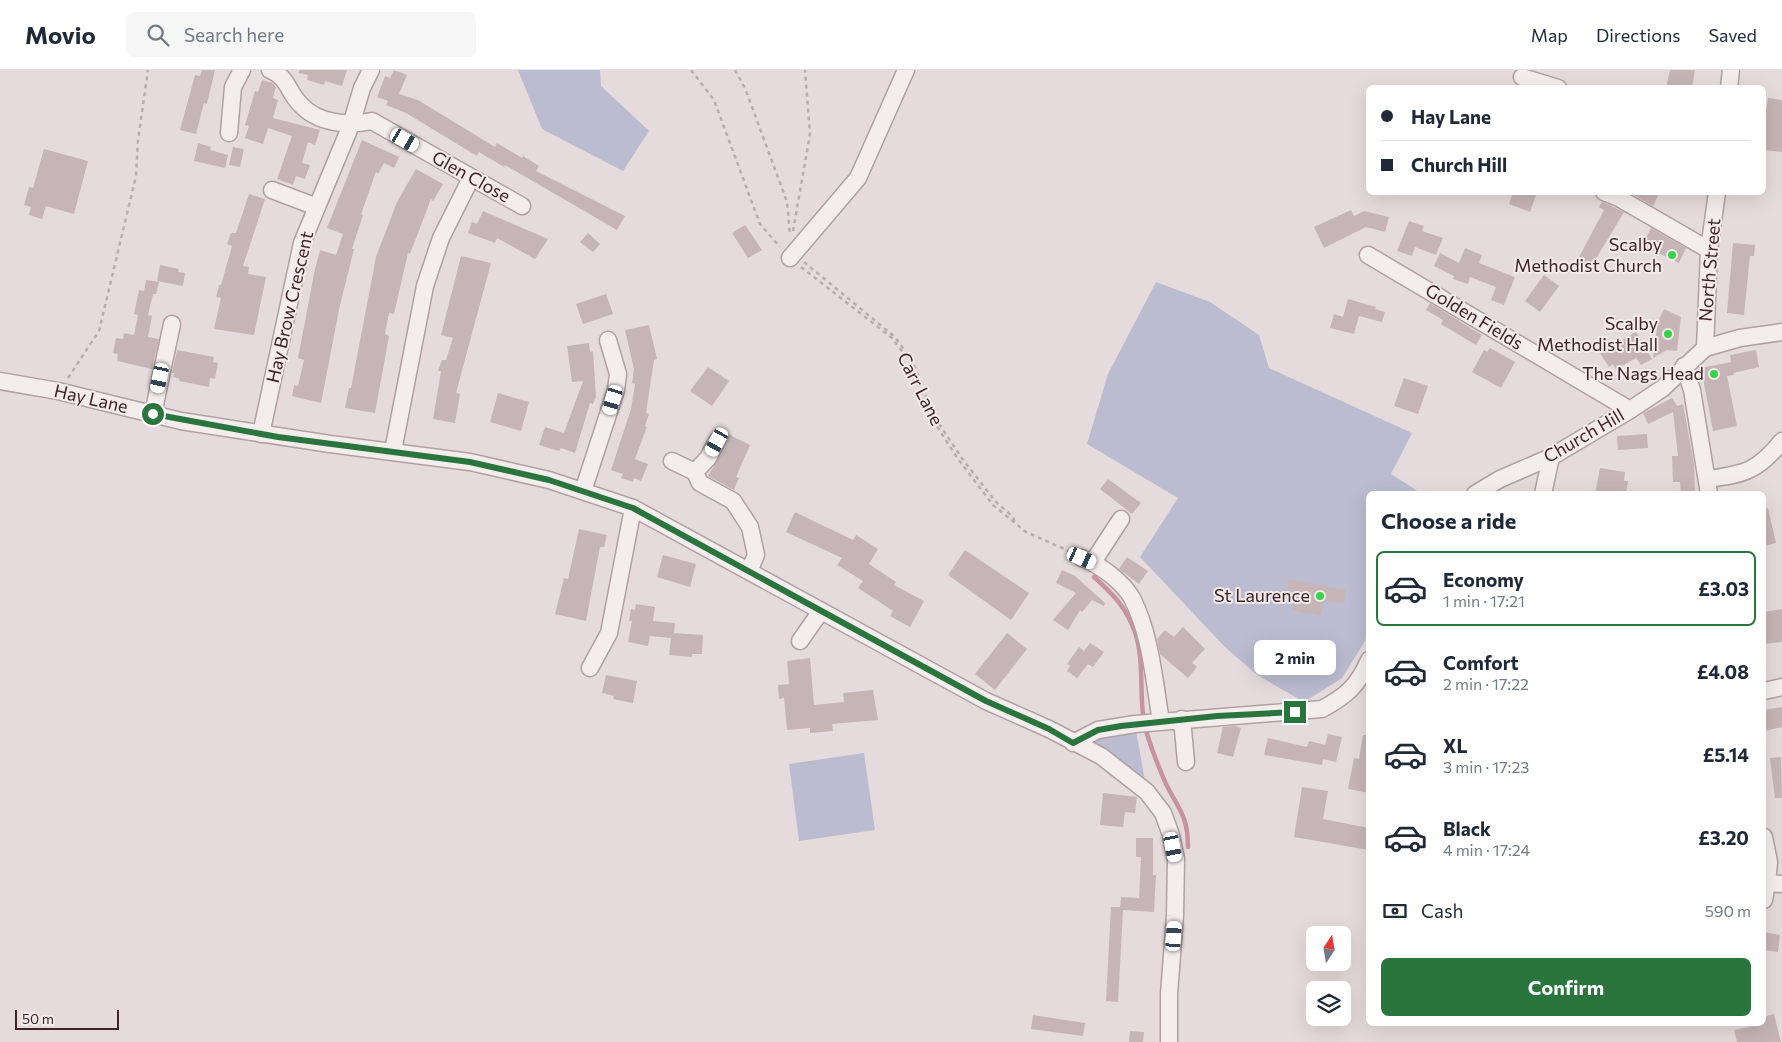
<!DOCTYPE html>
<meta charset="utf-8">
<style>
body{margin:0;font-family:Commissioner,sans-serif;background:#f6f6f7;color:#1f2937;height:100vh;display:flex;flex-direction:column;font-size:19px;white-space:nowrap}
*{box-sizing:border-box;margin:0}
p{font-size:16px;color:#747a83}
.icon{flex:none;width:28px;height:28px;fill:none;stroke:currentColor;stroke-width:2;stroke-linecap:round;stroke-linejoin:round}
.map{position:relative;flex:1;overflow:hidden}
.details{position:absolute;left:1366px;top:421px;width:400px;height:535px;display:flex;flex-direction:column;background:#fff;border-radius:8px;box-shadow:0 5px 20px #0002}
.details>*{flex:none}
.top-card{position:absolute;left:1366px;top:15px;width:400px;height:110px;border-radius:8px;box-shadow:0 5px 20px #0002;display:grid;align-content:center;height:110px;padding:0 15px;background:#fff}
.needle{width:32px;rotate:12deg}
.buttons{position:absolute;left:1306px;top:856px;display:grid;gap:10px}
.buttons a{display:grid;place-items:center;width:45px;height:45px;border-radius:8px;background:#fff;box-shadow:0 5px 20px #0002;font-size:25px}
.scale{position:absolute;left:15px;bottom:12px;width:104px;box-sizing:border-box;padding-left:5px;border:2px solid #3c2427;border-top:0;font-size:14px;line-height:18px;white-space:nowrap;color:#3c2427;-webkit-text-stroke:4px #f4eaec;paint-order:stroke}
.end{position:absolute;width:22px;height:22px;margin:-11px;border:6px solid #2a753e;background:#fff;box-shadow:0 0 0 2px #fff}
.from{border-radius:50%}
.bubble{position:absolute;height:35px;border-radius:8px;background:#fff;box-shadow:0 5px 20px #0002;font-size:16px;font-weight:700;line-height:35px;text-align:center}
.car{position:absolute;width:15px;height:30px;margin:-15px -8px;border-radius:6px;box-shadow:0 0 4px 1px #0007;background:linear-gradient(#fff 24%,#345 0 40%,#fff 0 76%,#345 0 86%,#fff 0)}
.top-card b{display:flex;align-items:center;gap:18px;height:48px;font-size:19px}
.top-card b+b{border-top:1px solid #e0e1e3}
.top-card i{width:12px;height:12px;background:#1f2937}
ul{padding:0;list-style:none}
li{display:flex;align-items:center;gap:15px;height:75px;margin:0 10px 8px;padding:0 5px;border:2px solid transparent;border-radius:8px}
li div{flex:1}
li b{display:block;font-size:19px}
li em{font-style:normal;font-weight:700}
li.active{border-color:#2a753e}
li>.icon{width:45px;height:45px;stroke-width:1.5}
h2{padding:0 15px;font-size:22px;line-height:60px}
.pay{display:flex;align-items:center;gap:12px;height:55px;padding:0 15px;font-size:19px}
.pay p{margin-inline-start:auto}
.action{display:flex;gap:10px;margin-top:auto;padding:10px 15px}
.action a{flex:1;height:58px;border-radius:8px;background:#2a753e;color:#fff;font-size:20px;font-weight:700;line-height:58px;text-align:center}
header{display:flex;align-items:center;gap:30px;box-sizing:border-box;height:70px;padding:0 25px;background:#fff;border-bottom:1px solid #e0e1e3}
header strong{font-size:24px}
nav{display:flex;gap:28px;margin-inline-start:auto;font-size:18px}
.search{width:350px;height:45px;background:#f6f6f7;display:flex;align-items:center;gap:12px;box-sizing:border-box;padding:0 18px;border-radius:8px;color:#747a83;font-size:19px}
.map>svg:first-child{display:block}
.green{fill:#bbbcd0}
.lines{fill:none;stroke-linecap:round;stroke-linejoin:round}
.stream{stroke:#c893a0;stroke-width:4.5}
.building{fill:#c6b5b7}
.minor-casing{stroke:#b0a0a2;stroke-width:19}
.path{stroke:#b9adae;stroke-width:2.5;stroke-dasharray:4 4;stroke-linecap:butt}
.minor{stroke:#f4edee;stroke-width:16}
.route{stroke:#2a753e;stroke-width:6}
.poi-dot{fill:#38d346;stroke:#f4eaec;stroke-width:2}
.labels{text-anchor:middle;stroke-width:4;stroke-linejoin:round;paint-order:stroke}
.street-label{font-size:18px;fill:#3c2427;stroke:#f4eaec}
.poi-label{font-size:18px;fill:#3c2427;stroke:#f4eaec;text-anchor:end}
</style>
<header>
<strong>Movio</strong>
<div class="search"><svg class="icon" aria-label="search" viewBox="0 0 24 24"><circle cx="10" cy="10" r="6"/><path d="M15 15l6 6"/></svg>Search here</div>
<nav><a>Map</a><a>Directions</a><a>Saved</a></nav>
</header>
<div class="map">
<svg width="1782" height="972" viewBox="0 0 1782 972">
<rect width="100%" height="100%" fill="#e6dbdc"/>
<g class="green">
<path d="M518 0H600L601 16 649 61 623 101 542 59Z"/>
<path d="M1156 212 1210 232 1259 265 1269 298 1412 363 1391 404 1419 422 1369 424V560L1365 571 1342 608 1304 632 1257 605 1225 577 1140 487 1178 428 1087 374 1108 304Z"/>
<path d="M1135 654 1147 722 1073 673Z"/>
<path d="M864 683 875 760 799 771 789 694Z"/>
</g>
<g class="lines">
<path class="stream" d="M1094 507C1113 524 1126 537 1135 562 1146 595 1137 631 1147 664 1152 680 1159 698 1166 714 1179 740 1188 746 1188 777"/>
</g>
<g class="building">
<path d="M202 0H215L207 34 204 33 196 64 180 60 195 5 200 6Z"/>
<path d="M299 0H347L342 16 325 11 324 15 307 10 308 5 299 3Z"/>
<path d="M394 0 407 5 399 24 418 30 495 77 497 73 522 88 523 86 539 96 536 101 625 146 617 160 505 95 504 97 479 82 477 86 406 43 386 35 388 31 377 27 385 6 390 8Z"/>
<path d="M1670 0H1695L1692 18H1666Z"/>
<path d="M262 10 273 13 276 17 273 28 278 30 273 48 320 60 315 75 308 72 302 93 310 95 305 109 296 106 293 115 277 109 292 66 268 58 263 74 245 68 249 56 245 55 255 21 258 22Z"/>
<path d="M1768 28 1782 30V82L1764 80V52Z"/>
<path d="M362 70 399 87 394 98 384 93 378 104 376 102 361 144 363 145 352 179H354L340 235 321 333 292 326 294 315 298 316 304 290 298 288 315 199 320 180 336 185 343 164 327 158Z"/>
<path d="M198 73 211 77 210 80 228 85 225 98 194 91Z"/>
<path d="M233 77 244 79 240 97 229 95Z"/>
<path d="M44 79 88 91 74 144 46 136 42 149 29 145 31 137 24 135 29 117 33 118Z"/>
<path d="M416 99 443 114 433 131 431 129 410 184 408 183 394 244 389 243 385 264 389 266 375 343 345 338 349 318H351L376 187 397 132Z"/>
<path d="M1513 122H1537L1530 142 1509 134Z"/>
<path d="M1629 122H1660L1653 136Z"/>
<path d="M249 124 265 129 243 196 249 197 248 204 266 207 254 265 214 259 221 228 216 227 219 215H221L232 176 227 174 231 163H236Z"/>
<path d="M1602 132 1624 142 1591 197 1578 189 1604 140 1599 137Z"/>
<path d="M1351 140 1354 146 1364 141 1389 147 1385 162 1366 157 1324 178 1314 157Z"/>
<path d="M483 141 548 169 535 189 497 168 495 173 468 163 472 152 477 154Z"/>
<path d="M1409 151 1424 156 1422 161 1443 168 1436 185 1415 177 1412 186 1397 181Z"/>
<path d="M745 155 762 180 748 188 732 163Z"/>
<path d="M1651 158 1686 178 1679 193 1642 175Z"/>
<path d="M588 163 600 174 593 182 580 172Z"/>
<path d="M1733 173 1755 175 1754 186H1750L1744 245 1727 243Z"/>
<path d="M1465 178 1482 185 1479 193 1515 207 1504 235 1491 230 1496 217 1470 207 1468 214 1453 209 1454 206 1434 196 1440 183 1459 193Z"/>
<path d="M461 186 491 193 456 323 460 324 455 353 433 349 441 301H438L442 290H446L453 268 441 265Z"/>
<path d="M160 195 179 199 178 202 185 203 183 216 157 211Z"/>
<path d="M1544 205 1559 216 1540 242 1525 231Z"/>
<path d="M146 210 159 212 156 224H153L148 245 152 246 148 267 159 269 152 299 117 291 118 284 113 283 116 268 123 269 124 263 134 265 138 245 134 244 139 220 144 221Z"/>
<path d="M606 224 613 244 583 254 576 234Z"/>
<path d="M1348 229 1376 237 1375 239 1385 242 1382 252 1359 246 1354 264 1330 258 1334 244 1343 247Z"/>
<path d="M1430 233 1482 265 1476 275 1441 254 1443 250 1426 240Z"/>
<path d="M1664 239 1681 247 1677 281 1667 280 1653 288 1658 251Z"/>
<path d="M649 255 657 289 654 290 646 343 649 344 645 356 647 357 635 389 648 394 641 411 634 408 633 412 621 408 623 404 611 400 631 339 635 314 632 313 634 299 625 260Z"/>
<path d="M1636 262 1652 289 1641 295 1636 288 1616 299 1613 294 1609 297 1600 283Z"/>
<path d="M589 273 590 282 593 281 596 327 593 334 590 333 575 383 561 378 559 381 539 375 545 357 564 363 583 311 572 312 567 276Z"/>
<path d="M1490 278 1515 292 1501 318 1472 302 1484 280 1487 282Z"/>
<path d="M177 280 214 287 213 292 218 293 215 309 210 308 209 317 179 311 180 309 173 307 174 303H172Z"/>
<path d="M1756 280 1759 297 1733 303 1734 305 1727 306 1737 356 1713 361 1701 298 1731 292 1730 285Z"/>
<path d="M708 297 729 311 712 336 690 321Z"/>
<path d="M1404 308 1428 316 1418 344 1394 336Z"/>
<path d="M498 323 529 332 521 361 490 352Z"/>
<path d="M1672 328 1677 336 1683 334 1694 394 1695 424H1681L1680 412H1673L1672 386H1678L1673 342 1648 354 1643 343Z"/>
<path d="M728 364 750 375 736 407 739 408 734 420 708 406 726 376Z"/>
<path d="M1647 364 1648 378 1618 380 1617 366Z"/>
<path d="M1600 398 1625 402 1624 411H1628L1626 424H1595Z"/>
<path d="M1108 409 1141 433 1132 444 1100 419Z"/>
<path d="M1768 438 1776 473 1764 476V439Z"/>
<path d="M795 442 853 470 856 465 878 479 869 494 896 512 894 515 924 531 910 557 890 546 893 541 858 518 863 511 837 495 842 488 786 462Z"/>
<path d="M579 459 607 465 604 477H600L586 551 555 544 564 508 568 509Z"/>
<path d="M965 480 1029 523 1011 550 948 505Z"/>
<path d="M663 485 696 494 690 517 657 507Z"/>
<path d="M1127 487 1148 501 1139 514 1119 499Z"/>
<path d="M1062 500 1075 506 1105 533 1104 536 1092 530 1082 542 1080 540 1068 560 1053 550 1076 523 1056 513Z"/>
<path d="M1289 509 1346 520 1344 534 1324 530 1320 546 1292 540 1295 522 1286 520Z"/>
<path d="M636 534 655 537 653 551 675 553 674 563 703 565 702 584H692V587L669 585 671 568 650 566 648 576 628 572 632 551H629L631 539 635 540Z"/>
<path d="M1782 539V572L1764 574V542Z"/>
<path d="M1183 557 1205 579 1192 593 1197 597 1188 608 1160 584 1157 569 1165 560 1174 567Z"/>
<path d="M1007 563 1027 579 995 620 975 604Z"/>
<path d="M1090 573 1104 582 1093 597 1088 594 1077 608 1067 601 1070 596 1067 594 1079 577 1084 581Z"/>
<path d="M810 588 814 635 844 632 843 623 873 620 878 650 832 654 833 661 810 663V658L787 660 784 628 779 629 778 615 789 614 787 591Z"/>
<path d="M606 605 637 611 633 633 613 629 614 626 602 623Z"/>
<path d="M1782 637V657L1764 661V640Z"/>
<path d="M1235 656 1241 658 1233 687 1217 683 1223 657Z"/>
<path d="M1328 664 1342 667 1336 692 1323 689 1322 695 1264 685 1268 668 1307 677 1309 671 1325 675Z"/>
<path d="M1363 665H1369V723L1348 719 1354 688 1359 689Z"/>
<path d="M1781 687 1782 728H1775L1770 688Z"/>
<path d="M1302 717 1328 721 1323 749 1369 758V780L1294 767Z"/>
<path d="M1103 723 1137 727 1135 743 1125 742 1123 757 1100 755Z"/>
<path d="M1136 768H1153V805H1156L1154 842 1123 840 1118 932 1106 931 1111 837H1120L1121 827 1139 828 1141 787H1136Z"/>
<path d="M1764 862 1780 865 1778 882 1764 880Z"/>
<path d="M1774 944 1781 972H1737L1734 960 1764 954V947Z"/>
<path d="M1033 945 1085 953 1083 966 1031 959Z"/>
<path d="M1130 961 1144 962 1143 972H1129Z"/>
</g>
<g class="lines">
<defs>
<g id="minor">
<path d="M270 0C289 8 287 21 300 34 318 54 348 56 372 51L522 136"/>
<path d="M1522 7 1558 18"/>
<path d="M1729 18 1731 0"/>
<path d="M229 63 233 17 242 0"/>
<path d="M272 120 317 137"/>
<path d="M1604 122 1619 128 1709 180"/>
<path d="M1368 185 1630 340"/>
<path d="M790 188 858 108 906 0"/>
<path d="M1705 278 1709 180 1717 122"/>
<path d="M1684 296 1692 320 1709 424"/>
<path d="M0 311 58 321 181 351 330 374 470 392 549 410 633 438 986 631 1049 659 1101 686 1147 722 1163 743 1171 765 1176 789 1175 846 1169 924V972"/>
<path d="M153 344 172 254"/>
<path d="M261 364 302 173 351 55 362 18 371 0"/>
<path d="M717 371 708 388 695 402 700 413 733 431 750 457 756 485 749 501"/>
<path d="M393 381 425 216 441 168 471 108"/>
<path d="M672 391 695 402"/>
<path d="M1708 409C1745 404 1758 401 1782 371"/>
<path d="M583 421 616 320 618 304 608 270"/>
<path d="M1475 424 1500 409 1551 387 1630 340 1663 318 1705 278 1740 268 1782 262"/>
<path d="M1543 424 1551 387"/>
<path d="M1082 488C1100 495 1122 511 1132 528 1151 565 1154 611 1161 651"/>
<path d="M1093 492 1121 449"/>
<path d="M800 571 821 541"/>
<path d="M590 598 609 563 633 438"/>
<path d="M1764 621 1782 617"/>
<path d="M1182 649 1186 692"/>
<path d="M1073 673 1098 660 1135 654 1322 639C1346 626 1358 616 1369 590"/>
<path d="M1764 767 1769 792 1767 813 1782 814"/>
<path d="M1764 830 1767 813"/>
</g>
</defs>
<use href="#minor" class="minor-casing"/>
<g class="path">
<path d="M691 0 714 30 760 154 780 177"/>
<path d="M735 0 745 18 787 132 790 165"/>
<path d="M793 161 810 64 805 0"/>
<path d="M804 192 895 267 913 292 932 343 961 387 995 431 1013 447 1015 453"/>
<path d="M801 197 892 268 911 293 929 344 958 389 993 435 1026 462 1069 481"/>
<path d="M68 308 99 261 136 106 138 70 148 0"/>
</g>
<use href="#minor" class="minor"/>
</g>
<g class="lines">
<path class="route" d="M153 344 278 367 470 392 549 410 633 438 986 631 1049 659 1073 673 1098 660 1121 656 1217 646 1295 642"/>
</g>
<g class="poi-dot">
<circle cx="1672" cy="185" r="5"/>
<circle cx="1668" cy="264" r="5"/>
<circle cx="1714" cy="304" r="5"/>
<circle cx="1320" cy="526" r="5"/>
</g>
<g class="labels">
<g class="street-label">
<text transform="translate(471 107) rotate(29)" y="6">Glen Close</text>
<text transform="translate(1710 200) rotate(-85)" y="6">North Street</text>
<text transform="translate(290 237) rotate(-77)" y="6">Hay Brow Crescent</text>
<text transform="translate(1474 247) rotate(31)" y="6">Golden Fields</text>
<text transform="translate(920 319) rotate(63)" y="6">Carr Lane</text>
<text transform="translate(91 329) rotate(13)" y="6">Hay Lane</text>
<text transform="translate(1584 366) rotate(-30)" y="6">Church Hill</text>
</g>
<g class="poi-label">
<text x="1662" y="181">Scalby<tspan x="1662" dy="21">Methodist Church</tspan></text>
<text x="1658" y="260">Scalby<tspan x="1658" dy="21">Methodist Hall</tspan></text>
<text x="1704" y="310">The Nags Head</text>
<text x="1310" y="532">St Laurence</text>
</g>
</g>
</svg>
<div class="buttons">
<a><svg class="needle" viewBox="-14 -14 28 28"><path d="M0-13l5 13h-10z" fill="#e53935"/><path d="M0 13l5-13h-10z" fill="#747a83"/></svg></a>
<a><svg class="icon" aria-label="layers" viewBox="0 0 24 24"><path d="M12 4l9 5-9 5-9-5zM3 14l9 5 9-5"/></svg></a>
</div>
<div class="scale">50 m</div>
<i class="end from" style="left:153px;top:344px"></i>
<i class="end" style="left:1295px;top:642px"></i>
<div class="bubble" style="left:1254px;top:570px;width:82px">2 min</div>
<i class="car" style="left:405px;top:70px;rotate:120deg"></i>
<i class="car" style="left:160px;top:308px;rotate:192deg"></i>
<i class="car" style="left:613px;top:330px;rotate:197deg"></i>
<i class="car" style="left:717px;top:372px;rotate:209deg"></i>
<i class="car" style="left:1082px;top:488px;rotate:114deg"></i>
<i class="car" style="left:1173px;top:777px;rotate:169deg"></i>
<i class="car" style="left:1174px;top:866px;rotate:4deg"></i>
<div class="top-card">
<b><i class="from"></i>Hay Lane</b>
<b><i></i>Church Hill</b>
</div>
<section class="details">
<h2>Choose a ride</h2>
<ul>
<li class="active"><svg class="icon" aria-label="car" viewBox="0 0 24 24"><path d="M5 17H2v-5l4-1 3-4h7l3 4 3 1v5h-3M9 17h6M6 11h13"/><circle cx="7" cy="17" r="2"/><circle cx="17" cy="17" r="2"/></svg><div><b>Economy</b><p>1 min · 17:21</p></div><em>£3.03</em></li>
<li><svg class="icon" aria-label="car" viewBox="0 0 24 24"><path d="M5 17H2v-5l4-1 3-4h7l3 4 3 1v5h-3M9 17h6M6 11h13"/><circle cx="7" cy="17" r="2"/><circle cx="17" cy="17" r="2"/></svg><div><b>Comfort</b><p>2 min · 17:22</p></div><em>£4.08</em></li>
<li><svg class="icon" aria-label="car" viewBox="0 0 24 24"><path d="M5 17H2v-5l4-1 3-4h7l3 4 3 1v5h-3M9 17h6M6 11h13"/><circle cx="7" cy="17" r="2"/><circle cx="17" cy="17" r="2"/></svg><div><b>XL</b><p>3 min · 17:23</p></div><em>£5.14</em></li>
<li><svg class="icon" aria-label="car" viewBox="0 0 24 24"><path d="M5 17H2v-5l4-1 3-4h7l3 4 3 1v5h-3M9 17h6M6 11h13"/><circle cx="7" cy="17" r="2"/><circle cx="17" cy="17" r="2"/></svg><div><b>Black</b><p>4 min · 17:24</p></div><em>£3.20</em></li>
</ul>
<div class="pay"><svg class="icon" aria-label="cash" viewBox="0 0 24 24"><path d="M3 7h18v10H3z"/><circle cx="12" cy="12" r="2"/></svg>Cash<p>590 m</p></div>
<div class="action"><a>Confirm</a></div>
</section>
</div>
